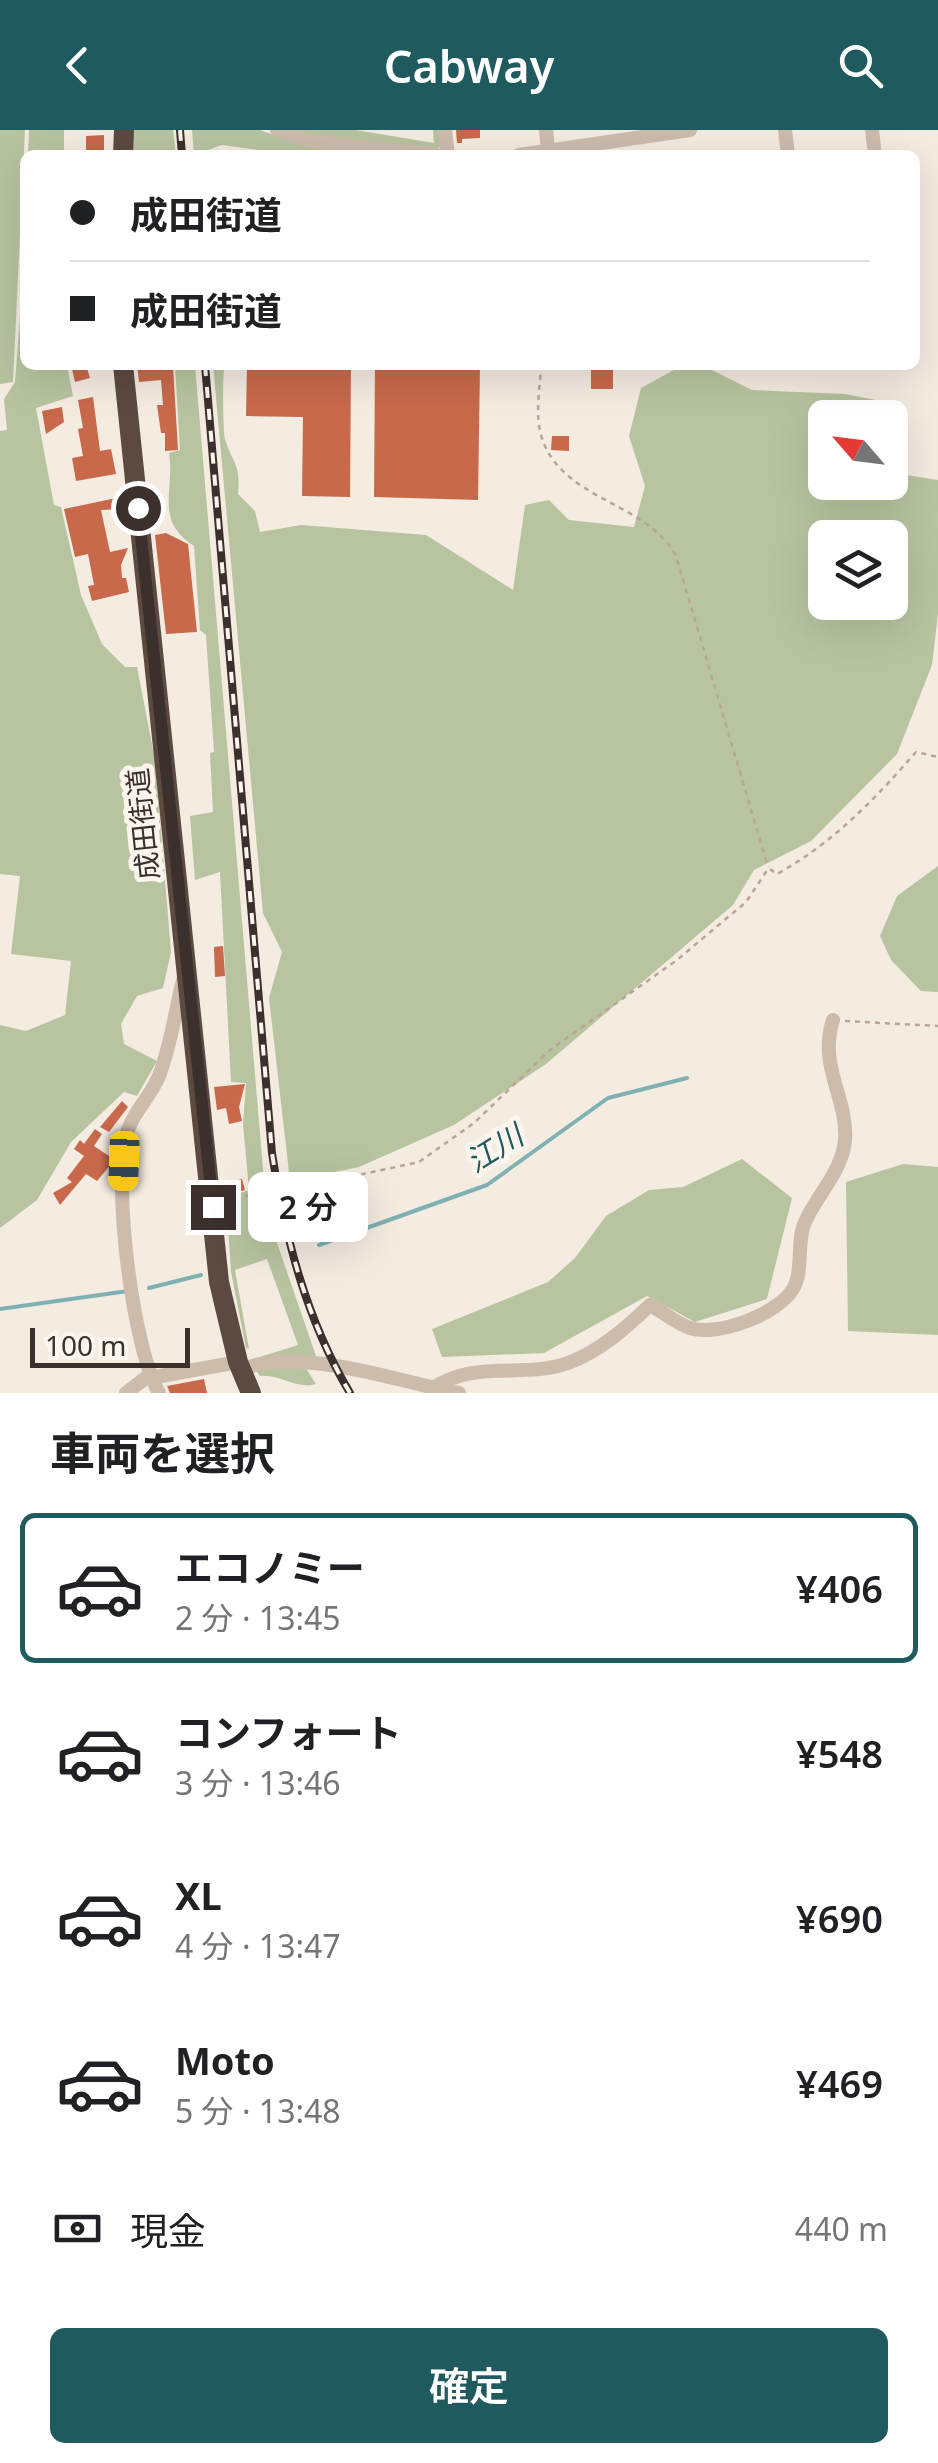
<!DOCTYPE html>
<html lang="ja">
<meta charset="utf-8">
<style>
body{margin:0;font-family:"Noto Sans","Noto Sans JP",sans-serif;background:#f6f6f6;color:#202124;height:100vh;display:flex;flex-direction:column;font-size:38px;white-space:nowrap}
*{box-sizing:border-box;margin:0}
p{font-size:32px;color:#757577}
.icon{flex:none;width:55px;height:55px;fill:none;stroke:currentColor;stroke-width:2;stroke-linecap:round;stroke-linejoin:round}
.map{position:relative;height:1263px;overflow:hidden}
.drawer{display:flex;flex-direction:column;background:#fff;flex:1}
.drawer>*{flex:none}
.top-card{position:absolute;left:20px;top:20px;width:900px;height:220px;border-radius:15px;box-shadow:0 10px 40px #0002;display:grid;align-content:center;height:220px;padding:0 50px;background:#fff}
.needle{width:65px;rotate:298deg}
.fabs{position:absolute;left:808px;top:270px;display:grid;gap:20px}
.fabs a{display:grid;place-items:center;width:100px;height:100px;border-radius:15px;background:#fff;box-shadow:0 10px 40px #0002;font-size:50px}
.scale{position:absolute;left:30px;bottom:25px;width:160px;box-sizing:border-box;padding-left:10px;border:5px solid #3b302b;border-top:0;font-size:28px;line-height:35px;white-space:nowrap;color:#3b302b;-webkit-text-stroke:8px #fbf5ee;paint-order:stroke}
.end{position:absolute;width:45px;height:45px;margin:-22px;border:12px solid #3b302b;background:#fff;box-shadow:0 0 0 5px #fff}
.from{border-radius:50%}
.bubble{position:absolute;height:70px;border-radius:15px;background:#fff;box-shadow:0 10px 40px #0002;font-size:32px;font-weight:600;line-height:70px;text-align:center}
.car{position:absolute;width:30px;height:60px;margin:-30px -15px;border-radius:12px;box-shadow:0 0 8px 2px #0007;background:linear-gradient(#f5c518 24%,#345 0 40%,#f5c518 0 76%,#345 0 86%,#f5c518 0)}
.top-card b{display:flex;align-items:center;gap:35px;height:95px;font-size:38px}
.top-card b+b{border-top:2px solid #e0e0e0}
.top-card i{width:25px;height:25px;background:#202124}
ul{padding:0;list-style:none}
li{display:flex;align-items:center;gap:30px;height:150px;margin:0 20px 15px;padding:0 30px;border:5px solid transparent;border-radius:15px}
li div{flex:1}
li b{display:block;font-size:38px}
li em{font-style:normal;font-weight:600}
li.current{border-color:#1f5a5e}
li>.icon{width:90px;height:90px;stroke-width:1.5}
h2{padding:0 50px;font-size:45px;line-height:120px}
.pay{display:flex;align-items:center;gap:25px;height:110px;padding:0 50px;font-size:38px}
.pay p{margin-inline-start:auto}
.cta{display:flex;gap:20px;margin-top:auto;padding:20px 50px}
.cta a{flex:1;height:115px;border-radius:15px;background:#1f5a5e;color:#fff;font-size:40px;font-weight:600;line-height:115px;text-align:center}
header{display:flex;justify-content:space-between;align-items:center;height:130px;padding:0 50px;background:#1f5a5e;color:#fff;font-size:45px;font-weight:600}
.map>svg:first-child{display:block}
.green{fill:#b8c4a0;fill-rule:evenodd}
.lines{fill:none;stroke-linecap:round;stroke-linejoin:round}
.stream{stroke:#7fb0b2;stroke-width:4}
.building{fill:#c8694b}
.path{stroke:#b9a596;stroke-width:2.5;stroke-dasharray:5 5;stroke-linecap:butt}
.minor{stroke:#cdbbac;stroke-width:14}
.highway{stroke:#5c4a42;stroke-width:20}
.rail-casing{stroke:#3b302b;stroke-width:8}
.rail{stroke:#fbf5ee;stroke-width:4;stroke-dasharray:11;stroke-linecap:butt}
.route{stroke:#3b302b;stroke-width:12}
.labels{text-anchor:middle;stroke-width:10;stroke-linejoin:round;paint-order:stroke}
.street-label{font-size:28px;fill:#3b302b;stroke:#fbf5ee}
.water-label{font-size:30px;font-style:italic;fill:#1f5a5e;stroke:#fbf5ee}
</style>
<header><svg class="icon" aria-label="back" viewBox="0 0 24 24"><path d="M15 5l-7 7 7 7"/></svg>Cabway<svg class="icon" aria-label="search" viewBox="0 0 24 24"><circle cx="10" cy="10" r="6"/><path d="M15 15l6 6"/></svg></header>
<div class="map">
<svg width="938" height="1263" viewBox="0 0 938 1263">
<rect width="100%" height="100%" fill="#f4ebe1"/>
<g class="green">
<path d="M0 0H25L13 252 0 254Z"/>
<path d="M29 0H64V25H28Z"/>
<path d="M132 0H173L176 25H132Z"/>
<path d="M192 0H260L281 8 381 25H292L222 15 208 20 210 25H194Z"/>
<path d="M296 0H356L434 13 433 0H439L441 16 436 21 311 6Z"/>
<path d="M25 122V235H67L73 266 36 278 54 375 61 377 81 465 102 514 125 537H137L155 630 171 822 163 858 137 866 121 894 124 914 157 931 137 966 124 962 71 1012 37 1070 0 1098V895L26 901 65 885 71 831 11 824 20 746 0 744V301L7 300 4 269 15 252Z"/>
<path d="M195 235 264 1051 276 1110 316 1226 255 1232 253 1229 298 1215 267 1129 235 1140 249 1219 246 1218 231 1142 226 1068 249 1060 243 994 246 953 231 952 220 742 195 750 190 686 213 682 210 623 214 622 206 505 200 500 194 416C154 390 175 362 169 323L180 320 175 236Z"/>
<path d="M213 235H225C222 242 223 301 225 309 233 335 241 333 238 364L255 381 260 402 301 395 426 405 513 460 525 375 549 370 569 390 634 397 645 356 629 306 641 258 683 235H702L752 260 845 264 891 273 893 343 938 350V484L932 535 897 624 811 711 754 740 733 775 546 934 454 995 359 1037 290 1051 269 868 282 822 263 783ZM825 288H890V352H825ZM825 408H890V472H825Z"/>
<path d="M938 736V862L921 861 891 830 880 806 897 766Z"/>
<path d="M742 1029 792 1068 767 1169 695 1192 647 1166 544 1223 442 1227 432 1199 548 1152 575 1128 606 1086 649 1060 683 1057Z"/>
<path d="M903 1034 938 1037V1205L848 1201 846 1052Z"/>
<path d="M300 1229 316 1254C296 1260 281 1244 260 1246L253 1236Z"/>
</g>
<g class="lines">
<g class="stream">
<path d="M319 1115 487 1055 608 968 687 948"/>
<path d="M149 1158 201 1145"/>
<path d="M0 1179 128 1161"/>
</g>
</g>
<g class="building">
<path d="M456 0H480V8L462 9V13H457Z"/>
<path d="M104 5V25H86V6Z"/>
<path d="M71 235H86L90 248 75 252Z"/>
<path d="M137 235H143V238L173 236 178 320 165 321V303H161L157 275H163L161 250 139 252Z"/>
<path d="M247 235H351L350 367 302 366 303 287 246 286Z"/>
<path d="M375 235H480L478 370 374 367Z"/>
<rect x="591" y="235" width="22" height="24"/>
<path d="M93 267 100 321 111 319 116 344 76 351 72 328 83 326 78 299 83 298 78 270Z"/>
<path d="M62 277 64 292 46 304 42 281Z"/>
<path d="M552 306H569V321L551 320Z"/>
<path d="M121 367 122 379 101 380 110 422 128 418 121 435 122 448H126L129 462 92 471 88 456 94 455 88 424 75 427 64 379Z"/>
<path d="M166 403 188 414 197 502 166 504 155 405Z"/>
<path d="M223 816 225 846 215 847 214 817Z"/>
<path d="M245 954 239 977 242 991 229 994 226 978 217 980 214 957Z"/>
<path d="M122 971 128 977 109 1002 100 997Z"/>
<path d="M95 999 102 1004 94 1016 112 1028V1033L97 1051 86 1044 60 1075 53 1063 72 1052 67 1048 84 1026 74 1019 80 1010 84 1014Z"/>
<path d="M242 1049 245 1060 225 1065 223 1054Z"/>
<path d="M204 1249 207 1263H170L167 1256Z"/>
</g>
<g class="lines">
<g class="path">
<path d="M541 235C540 256 535 285 541 305 560 371 647 371 676 426L768 737"/>
<path d="M770 739 777 744C833 713 875 669 916 622L938 627"/>
<path d="M845 891 938 896"/>
<path d="M226 1073 277 1055 293 1059 419 1032 474 993 550 920 677 830 746 772 768 739"/>
</g>
<g class="minor">
<path d="M277 0 310 11 437 25"/>
<path d="M445 0 448 25"/>
<path d="M546 0 548 21"/>
<path d="M785 0 788 25"/>
<path d="M872 0 875 25"/>
<path d="M519 25 690 0"/>
<path d="M241 1239C307 1217 393 1251 459 1263"/>
<path d="M150 1248 238 1232"/>
<path d="M433 1258C477 1229 523 1249 568 1233 599 1222 627 1197 650 1175 663 1182 677 1194 690 1198 718 1207 778 1184 793 1159 804 1140 796 1112 805 1092 818 1063 842 1042 845 1010 848 968 818 936 833 890"/>
<path d="M126 1263 148 1246"/>
<path d="M159 1263C133 1219 113 1057 126 1007 131 984 150 968 159 946 171 915 175 882 183 850"/>
</g>
<g class="highway">
<path d="M123 25 124 0"/>
<path d="M123 235 219 1152 238 1232 251 1263"/>
</g>
<defs>
<g id="rail">
<path d="M180 0 182 25"/>
<path d="M205 235 272 1023C285 1107 306 1189 350 1263"/>
</g>
</defs>
<use href="#rail" class="rail-casing"/>
<use href="#rail" class="rail"/>
</g>
<g class="lines">
<path class="route" d="M138 378 213 1077"/>
</g>
<g class="labels">
<g class="street-label">
<text transform="translate(143 694) rotate(-96)" y="10">成田街道</text>
</g>
<g class="water-label">
<text transform="translate(495 1019) rotate(-32)" y="10">江川</text>
</g>
</g>
</svg>
<div class="fabs">
<a><svg class="needle" viewBox="-14 -14 28 28"><path d="M0-13l5 13h-10z" fill="#e53935"/><path d="M0 13l5-13h-10z" fill="#757577"/></svg></a>
<a><svg class="icon" aria-label="layers" viewBox="0 0 24 24"><path d="M12 4l9 5-9 5-9-5zM3 14l9 5 9-5"/></svg></a>
</div>
<div class="scale">100 m</div>
<i class="end from" style="left:138px;top:378px"></i>
<i class="end" style="left:213px;top:1077px"></i>
<div class="bubble" style="left:248px;top:1042px;width:120px">2 分</div>
<i class="car" style="left:124px;top:1031px;rotate:182deg"></i>
<div class="top-card">
<b><i class="from"></i>成田街道</b>
<b><i></i>成田街道</b>
</div>
</div>
<section class="drawer">
<h2>車両を選択</h2>
<ul>
<li class="current"><svg class="icon" aria-label="car" viewBox="0 0 24 24"><path d="M5 17H2v-5l4-1 3-4h7l3 4 3 1v5h-3M9 17h6M6 11h13"/><circle cx="7" cy="17" r="2"/><circle cx="17" cy="17" r="2"/></svg><div><b>エコノミー</b><p>2 分 · 13:45</p></div><em>¥406</em></li>
<li><svg class="icon" aria-label="car" viewBox="0 0 24 24"><path d="M5 17H2v-5l4-1 3-4h7l3 4 3 1v5h-3M9 17h6M6 11h13"/><circle cx="7" cy="17" r="2"/><circle cx="17" cy="17" r="2"/></svg><div><b>コンフォート</b><p>3 分 · 13:46</p></div><em>¥548</em></li>
<li><svg class="icon" aria-label="car" viewBox="0 0 24 24"><path d="M5 17H2v-5l4-1 3-4h7l3 4 3 1v5h-3M9 17h6M6 11h13"/><circle cx="7" cy="17" r="2"/><circle cx="17" cy="17" r="2"/></svg><div><b>XL</b><p>4 分 · 13:47</p></div><em>¥690</em></li>
<li><svg class="icon" aria-label="car" viewBox="0 0 24 24"><path d="M5 17H2v-5l4-1 3-4h7l3 4 3 1v5h-3M9 17h6M6 11h13"/><circle cx="7" cy="17" r="2"/><circle cx="17" cy="17" r="2"/></svg><div><b>Moto</b><p>5 分 · 13:48</p></div><em>¥469</em></li>
</ul>
<div class="pay"><svg class="icon" aria-label="cash" viewBox="0 0 24 24"><path d="M3 7h18v10H3z"/><circle cx="12" cy="12" r="2"/></svg>現金<p>440 m</p></div>
<div class="cta"><a>確定</a></div>
</section>
